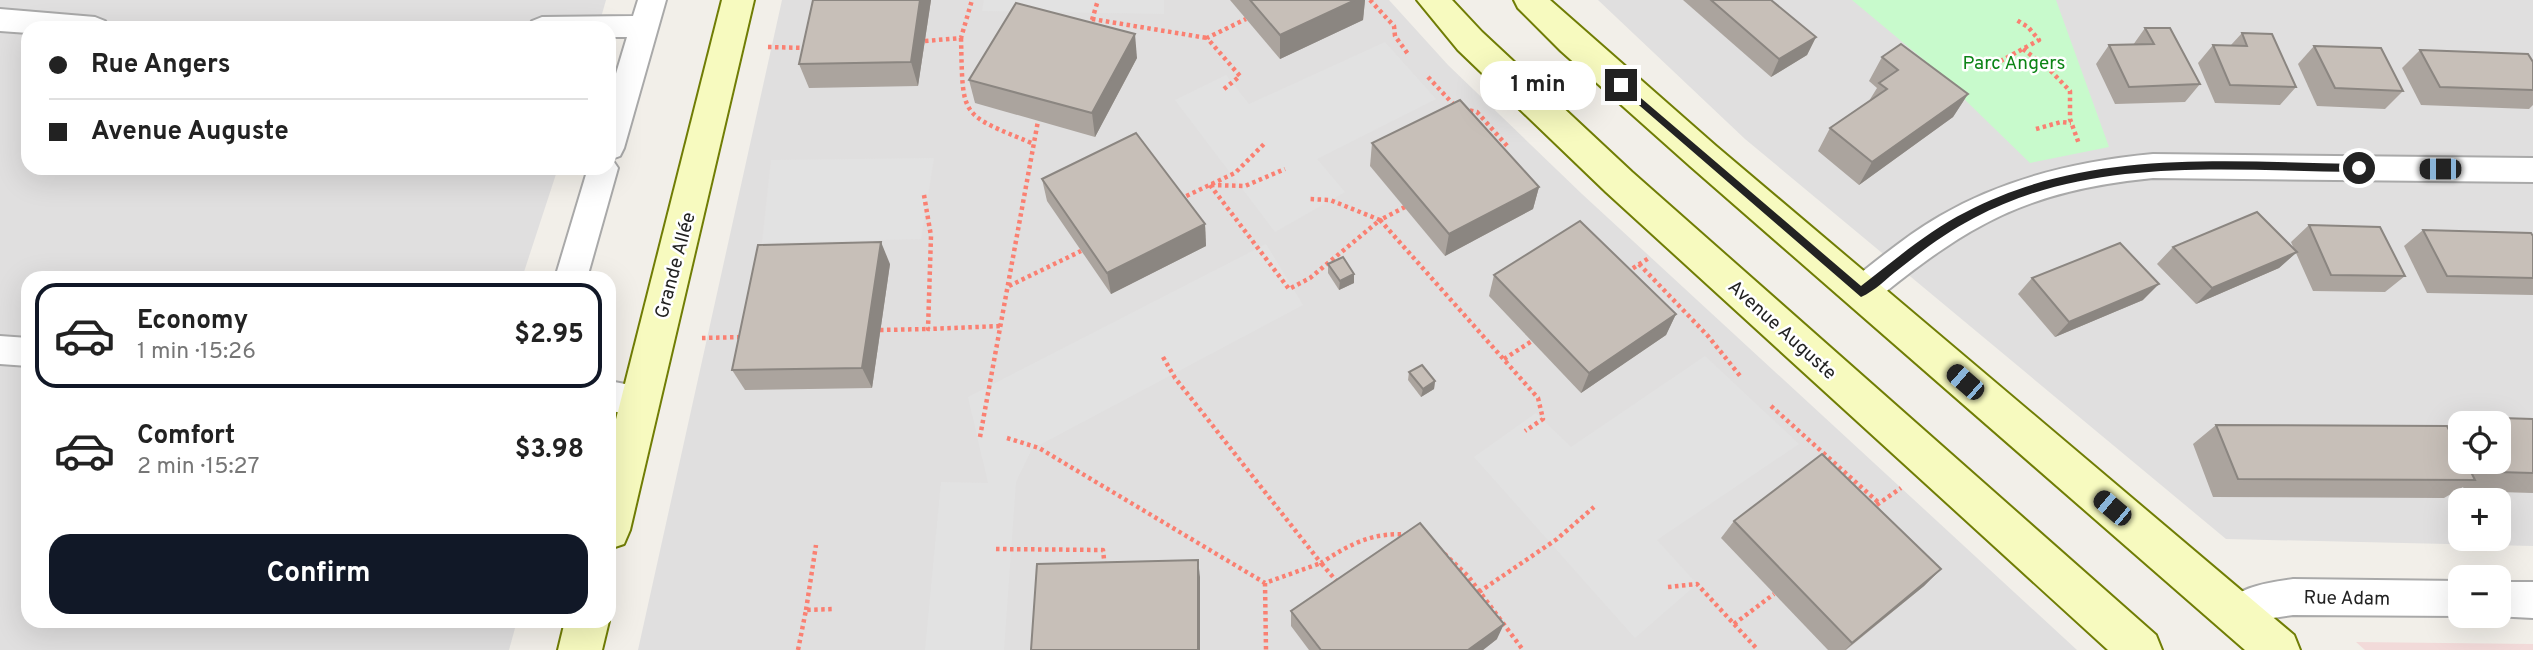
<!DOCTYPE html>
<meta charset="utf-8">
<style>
body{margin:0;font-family:Overpass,sans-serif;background:#f6f6f6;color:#222;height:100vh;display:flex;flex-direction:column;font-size:26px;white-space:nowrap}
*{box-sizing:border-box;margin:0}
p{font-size:23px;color:#767676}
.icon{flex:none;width:38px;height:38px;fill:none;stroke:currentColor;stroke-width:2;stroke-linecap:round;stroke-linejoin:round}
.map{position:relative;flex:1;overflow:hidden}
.panel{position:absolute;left:21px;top:271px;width:595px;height:357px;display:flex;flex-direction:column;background:#fff;border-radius:21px;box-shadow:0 7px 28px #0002}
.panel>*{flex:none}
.banner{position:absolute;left:21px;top:21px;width:595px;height:154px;border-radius:21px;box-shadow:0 7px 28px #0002;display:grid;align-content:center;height:154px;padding:0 28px;background:#fff}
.controls{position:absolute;left:2448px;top:411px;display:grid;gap:14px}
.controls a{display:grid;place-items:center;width:63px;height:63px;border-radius:14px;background:#fff;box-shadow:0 7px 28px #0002;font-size:35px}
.end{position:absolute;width:32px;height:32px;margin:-16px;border:9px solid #222;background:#fff;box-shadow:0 0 0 4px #fff}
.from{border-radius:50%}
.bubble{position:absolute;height:49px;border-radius:21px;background:#fff;box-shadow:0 7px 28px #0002;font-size:23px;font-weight:700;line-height:49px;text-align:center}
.car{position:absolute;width:21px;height:42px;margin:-21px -10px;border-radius:9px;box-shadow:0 0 5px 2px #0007;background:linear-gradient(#222 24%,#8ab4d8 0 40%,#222 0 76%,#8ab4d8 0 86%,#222 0)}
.banner b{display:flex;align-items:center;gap:24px;height:66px;font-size:26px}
.banner b+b{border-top:2px solid #e0e0e0}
.banner i{width:18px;height:18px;background:#222}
ul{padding:12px 0 0;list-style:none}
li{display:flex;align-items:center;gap:21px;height:105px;margin:0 14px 10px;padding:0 14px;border:4px solid transparent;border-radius:21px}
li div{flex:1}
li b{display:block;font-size:26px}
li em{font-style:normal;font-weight:700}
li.selected{border-color:#111827}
li>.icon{width:63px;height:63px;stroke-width:1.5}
.cta{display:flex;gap:14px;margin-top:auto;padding:14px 28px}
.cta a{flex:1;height:80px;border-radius:21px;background:#111827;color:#fff;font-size:28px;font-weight:700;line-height:80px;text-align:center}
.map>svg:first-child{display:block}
.residential{fill:#e0dfdf;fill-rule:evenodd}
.commercial{fill:#f2dad9}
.park{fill:#c8facc}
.parking{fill:#e2e2e2}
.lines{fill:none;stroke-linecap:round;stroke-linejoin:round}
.minor-casing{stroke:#a9a9a9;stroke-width:4}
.secondary-casing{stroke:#707d05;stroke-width:4}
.path{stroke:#fa8072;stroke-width:4.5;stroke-dasharray:3.5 3.5;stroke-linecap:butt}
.minor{fill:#fff;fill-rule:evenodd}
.secondary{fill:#f7fabf;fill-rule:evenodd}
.wall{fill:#aba49e;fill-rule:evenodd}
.shaded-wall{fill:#8b8681}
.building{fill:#c7bfb8;stroke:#8b8681;stroke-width:2}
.route{fill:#222}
.labels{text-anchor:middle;stroke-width:5;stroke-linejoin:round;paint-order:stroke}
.park-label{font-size:19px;fill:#0c8416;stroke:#fff}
.street-label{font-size:19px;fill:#222;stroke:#fff}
</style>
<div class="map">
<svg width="2533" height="650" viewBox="0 0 2533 650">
<rect width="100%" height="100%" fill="#f2efe9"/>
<g class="residential">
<path d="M0 0H606L598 28H28V168H558L522 278H28V621H517L509 650H0Z"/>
<path d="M782 0H1389L1448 65 1582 194 2077 650H638Z"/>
<path d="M1598 0H2533V546L2226 539 1745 139ZM2460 424H2499V462H2460ZM2460 500H2499V539H2460Z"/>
</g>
<path class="commercial" d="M2356 642 2533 644V650H2365Z"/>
<path class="park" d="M1852 0H2056L2109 147 2030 163 1924 60Z"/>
<g class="parking">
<path d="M984 0H1164V14L982 11Z"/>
<path d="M1385 42 1436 99 1317 159 1345 192 1275 232 1175 100 1226 75 1249 104Z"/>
<path d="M934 158 921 239 762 243 771 160Z"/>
<path d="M1266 244 1303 305 1032 449 1016 482 1004 650H925L941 482 988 483 968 397Z"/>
<path d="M1705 356 1799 444 1657 540 1697 584 1635 638 1474 457 1536 413 1571 447Z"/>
</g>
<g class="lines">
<defs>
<g id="minor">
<path d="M638 0H666L624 148 620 156 612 159 618 168 587 278H555L588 168H609V97L627 37H609V28H528L532 21 542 17 633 16Z"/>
<path d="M0 9 95 17 105 21 109 28H28V33L0 31Z"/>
<path d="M2153 154 2533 158V182L2153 178C2026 191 1970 223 1873 302L1861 306 1849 302 1845 292 1849 282C1879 259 1907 235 1940 216 2005 178 2078 161 2153 154Z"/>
<path d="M0 336 28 338V366L0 364Z"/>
<path d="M609 381 652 389 657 400 652 411 640 415 609 411Z"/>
<path d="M2293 579 2460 581 2462 616 2293 615 2266 619 2238 633 2225 628 2219 615C2231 587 2265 583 2293 579Z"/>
<path d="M2499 582H2533V618L2494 616H2499Z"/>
</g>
<g id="secondary">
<path d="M722 0H754L630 530 624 544 609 549V447Z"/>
<path d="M1417 0H1452L1482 32 1632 172 2156 635 2162 650H2108L1606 192 1458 50Z"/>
<path d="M1514 0H1550L1716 146 2294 635 2300 650H2245L1690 166 1561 51 1518 8Z"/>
<path d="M565 621H609L602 650H558Z"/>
</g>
</defs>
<use href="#minor" class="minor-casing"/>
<use href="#secondary" class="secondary-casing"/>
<g class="path">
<path d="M1370 0 1394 26 1395 36 1408 54"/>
<path d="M1092 19 1207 38"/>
<path d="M1092 20 1098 0"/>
<path d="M961 38C963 119 959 113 1034 144"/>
<path d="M925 41 961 38 972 0"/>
<path d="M768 47 806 48"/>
<path d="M2023 49 2049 69 2070 91V119L2079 144"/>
<path d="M1988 68 2039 40 2028 27 2015 19"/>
<path d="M1428 77 1455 106"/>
<path d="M1224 89 1240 76 1207 38 1246 19"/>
<path d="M1463 109 1477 112 1509 148"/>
<path d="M2036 129 2061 122 2071 123"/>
<path d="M1210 185 1289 289 1310 278 1380 220 1330 200 1308 199"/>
<path d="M1211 185 1245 186 1285 169"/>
<path d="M924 195 931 236 928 329 1001 326"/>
<path d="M1180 199 1235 173 1265 143"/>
<path d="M1405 207 1380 220 1538 398 1543 419 1525 431"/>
<path d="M1639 264 1708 336 1741 377"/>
<path d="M1627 272 1649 258"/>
<path d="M1009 286 1081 251"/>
<path d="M880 330 928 329"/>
<path d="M702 338 745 337"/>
<path d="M1163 357 1175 378 1321 563C1350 544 1374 531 1410 535"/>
<path d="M1504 359 1532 341"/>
<path d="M1771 406 1879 503"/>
<path d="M980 437 1038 121"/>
<path d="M1007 438 1039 448 1265 583 1321 563 1339 584"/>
<path d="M1871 509 1901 488"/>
<path d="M1434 544 1468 576 1523 650"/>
<path d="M996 549 1103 550 1105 568"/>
<path d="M1265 583 1266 650"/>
<path d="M1668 587 1697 584 1758 650"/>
<path d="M1479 592 1557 539 1594 507"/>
<path d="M806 610 816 545"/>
<path d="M1734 624 1774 594"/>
<path d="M798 650 806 610 835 609"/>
</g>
<use href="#minor" class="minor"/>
<use href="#secondary" class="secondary"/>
</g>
<g class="wall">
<path d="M813 0H931L918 86 809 88 799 64Z"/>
<path d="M1230 0H1365L1363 20 1280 59Z"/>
<path d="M1683 0H1771L1816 37 1807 55 1771 77Z"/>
<path d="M2145 28 2200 84 2185 102 2115 104 2096 64 2109 45H2133Z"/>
<path d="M2242 33 2296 87 2280 105 2215 103 2198 63 2213 45H2231Z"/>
<path d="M2314 46 2403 91 2385 109 2317 106 2298 64Z"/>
<path d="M2420 50 2533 62V105L2529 109 2421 105 2402 68Z"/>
<path d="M1882 57 1968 94 1953 117 1859 185 1818 151 1830 128 1869 101 1877 88 1869 81Z"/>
<path d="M1137 58 1095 137 975 103 969 80Z"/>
<path d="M1372 143 1539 187 1533 209 1445 256 1370 166Z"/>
<path d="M1042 179 1205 224 1206 246 1111 294 1047 201Z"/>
<path d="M2309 225 2405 276 2385 292 2313 291 2296 253 2279 268 2196 304 2157 264 2173 247 2294 249 2291 242Z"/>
<path d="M2423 230 2533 236V295L2427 293 2404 246Z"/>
<path d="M890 264 872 388 745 390 732 370Z"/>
<path d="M1328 264 1354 283 1339 290 1328 273Z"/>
<path d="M1494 275 1676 314 1666 335 1581 393 1489 296Z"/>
<path d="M2032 278 2143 300 2055 337 2018 294Z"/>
<path d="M1409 372 1435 381 1434 389 1421 397 1408 380Z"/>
<path d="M2470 417 2533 419V493L2465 491 2463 487 2444 498 2213 497 2193 444 2216 425 2450 430ZM2460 424H2499V462H2460Z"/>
<path d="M1734 521 1941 569 1924 586 1846 650H1828L1721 538Z"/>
<path d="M1291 611 1497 639 1483 650H1309L1291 626Z"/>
</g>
<g class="shaded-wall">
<path d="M920 0H931L918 86 911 62Z"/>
<path d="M1355 0H1365L1363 20 1280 59V35Z"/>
<path d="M1135 34 1137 58 1095 137 1092 113Z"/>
<path d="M1816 37 1807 55 1771 77 1779 59Z"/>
<path d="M1968 94 1953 117 1859 185 1872 162Z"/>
<path d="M1539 187 1533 209 1445 256 1449 234Z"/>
<path d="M1205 224 1206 246 1111 294 1107 273Z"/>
<path d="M881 242 890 264 872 388 862 368Z"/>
<path d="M2297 252 2279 268 2196 304 2212 288Z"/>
<path d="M1354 274V283L1339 290 1340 281Z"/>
<path d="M2159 284 2143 300 2055 337 2069 322Z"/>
<path d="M1676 314 1666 335 1581 393 1589 373Z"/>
<path d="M1435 381 1434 389 1421 397 1423 389Z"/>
<path d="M1198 560 1200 577V650H1198Z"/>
<path d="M1941 569 1924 586 1845 650 1852 643Z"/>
<path d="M1504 624 1497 639 1483 650H1468Z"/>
</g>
<g class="building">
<path d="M813 0H920L911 62 799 64Z"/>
<path d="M1250 0H1355L1280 35Z"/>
<path d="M1711 0H1771L1816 37 1779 59Z"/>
<path d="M1016 3 1135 34 1092 113 969 80Z"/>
<path d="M2145 28H2170L2200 84 2129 87 2109 45 2154 44Z"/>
<path d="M2242 33 2272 34 2296 87 2230 85 2213 45 2247 46Z"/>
<path d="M1901 44 1968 94 1872 162 1830 128 1887 89 1879 83 1898 70 1882 57Z"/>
<path d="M2314 46 2381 48 2403 91 2335 88Z"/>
<path d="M2420 50 2528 54 2533 62V90L2440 87Z"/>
<path d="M1460 100 1539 187 1449 234 1372 143Z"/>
<path d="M1136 133 1205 224 1107 273 1042 179Z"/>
<path d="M2257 212 2297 252 2212 288 2173 247Z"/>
<path d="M1580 221 1676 314 1589 373 1494 275Z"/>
<path d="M2309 225 2380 227 2405 276 2331 275Z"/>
<path d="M2423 230 2531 233 2533 236V278L2447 276Z"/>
<path d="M881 242 862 368 732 370 758 245Z"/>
<path d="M2120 243 2159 284 2069 322 2032 278Z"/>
<path d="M1343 257 1354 274 1340 281 1328 264Z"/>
<path d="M1422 365 1435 381 1423 389 1409 372Z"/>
<path d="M2470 417 2533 419V473L2497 472 2492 462H2499V424H2473Z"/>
<path d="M2216 425 2447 426 2460 452V462H2466L2475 480 2238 479Z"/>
<path d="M1822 454 1941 569 1852 643 1734 521Z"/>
<path d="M1420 523 1504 624 1468 650H1321L1291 611Z"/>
<path d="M1198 560V650H1031L1037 564Z"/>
</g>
<path class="route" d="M1621 81 1861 286C1895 260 1928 231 1966 212 2087 148 2226 162 2359 164L2364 168 2359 172C2229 171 2092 155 1974 218 1947 232 1923 250 1899 269 1887 278 1875 291 1861 297L1618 87V82Z"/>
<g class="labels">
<g class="park-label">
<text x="2014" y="69">Parc Angers</text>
</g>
<g class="street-label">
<text transform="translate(674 265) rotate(-75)" y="7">Grande Allée</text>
<text transform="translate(1783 329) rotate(42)" y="7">Avenue Auguste</text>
<text transform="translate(2347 597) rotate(1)" y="7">Rue Adam</text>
</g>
</g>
</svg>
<div class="controls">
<a><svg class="icon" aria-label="locate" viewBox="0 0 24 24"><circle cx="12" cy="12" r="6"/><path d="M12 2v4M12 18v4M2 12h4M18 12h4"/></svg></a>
<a>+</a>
<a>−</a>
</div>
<i class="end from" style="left:2359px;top:168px"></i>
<i class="end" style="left:1621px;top:85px"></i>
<div class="bubble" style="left:1480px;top:61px;width:116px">1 min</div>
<i class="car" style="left:2440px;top:169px;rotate:270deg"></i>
<i class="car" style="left:1965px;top:382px;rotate:311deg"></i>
<i class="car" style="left:2112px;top:508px;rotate:310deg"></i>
<div class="banner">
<b><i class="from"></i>Rue Angers</b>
<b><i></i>Avenue Auguste</b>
</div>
<section class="panel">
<ul>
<li class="selected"><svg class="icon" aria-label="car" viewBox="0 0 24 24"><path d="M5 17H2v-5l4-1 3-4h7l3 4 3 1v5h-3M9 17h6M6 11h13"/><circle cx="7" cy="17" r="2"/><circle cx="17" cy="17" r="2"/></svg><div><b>Economy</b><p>1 min · 15:26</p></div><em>$2.95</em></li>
<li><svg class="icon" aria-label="car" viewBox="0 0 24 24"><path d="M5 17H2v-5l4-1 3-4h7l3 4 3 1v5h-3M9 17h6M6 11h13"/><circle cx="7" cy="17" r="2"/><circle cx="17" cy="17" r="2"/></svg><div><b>Comfort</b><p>2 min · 15:27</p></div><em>$3.98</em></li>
</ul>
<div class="cta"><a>Confirm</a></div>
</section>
</div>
